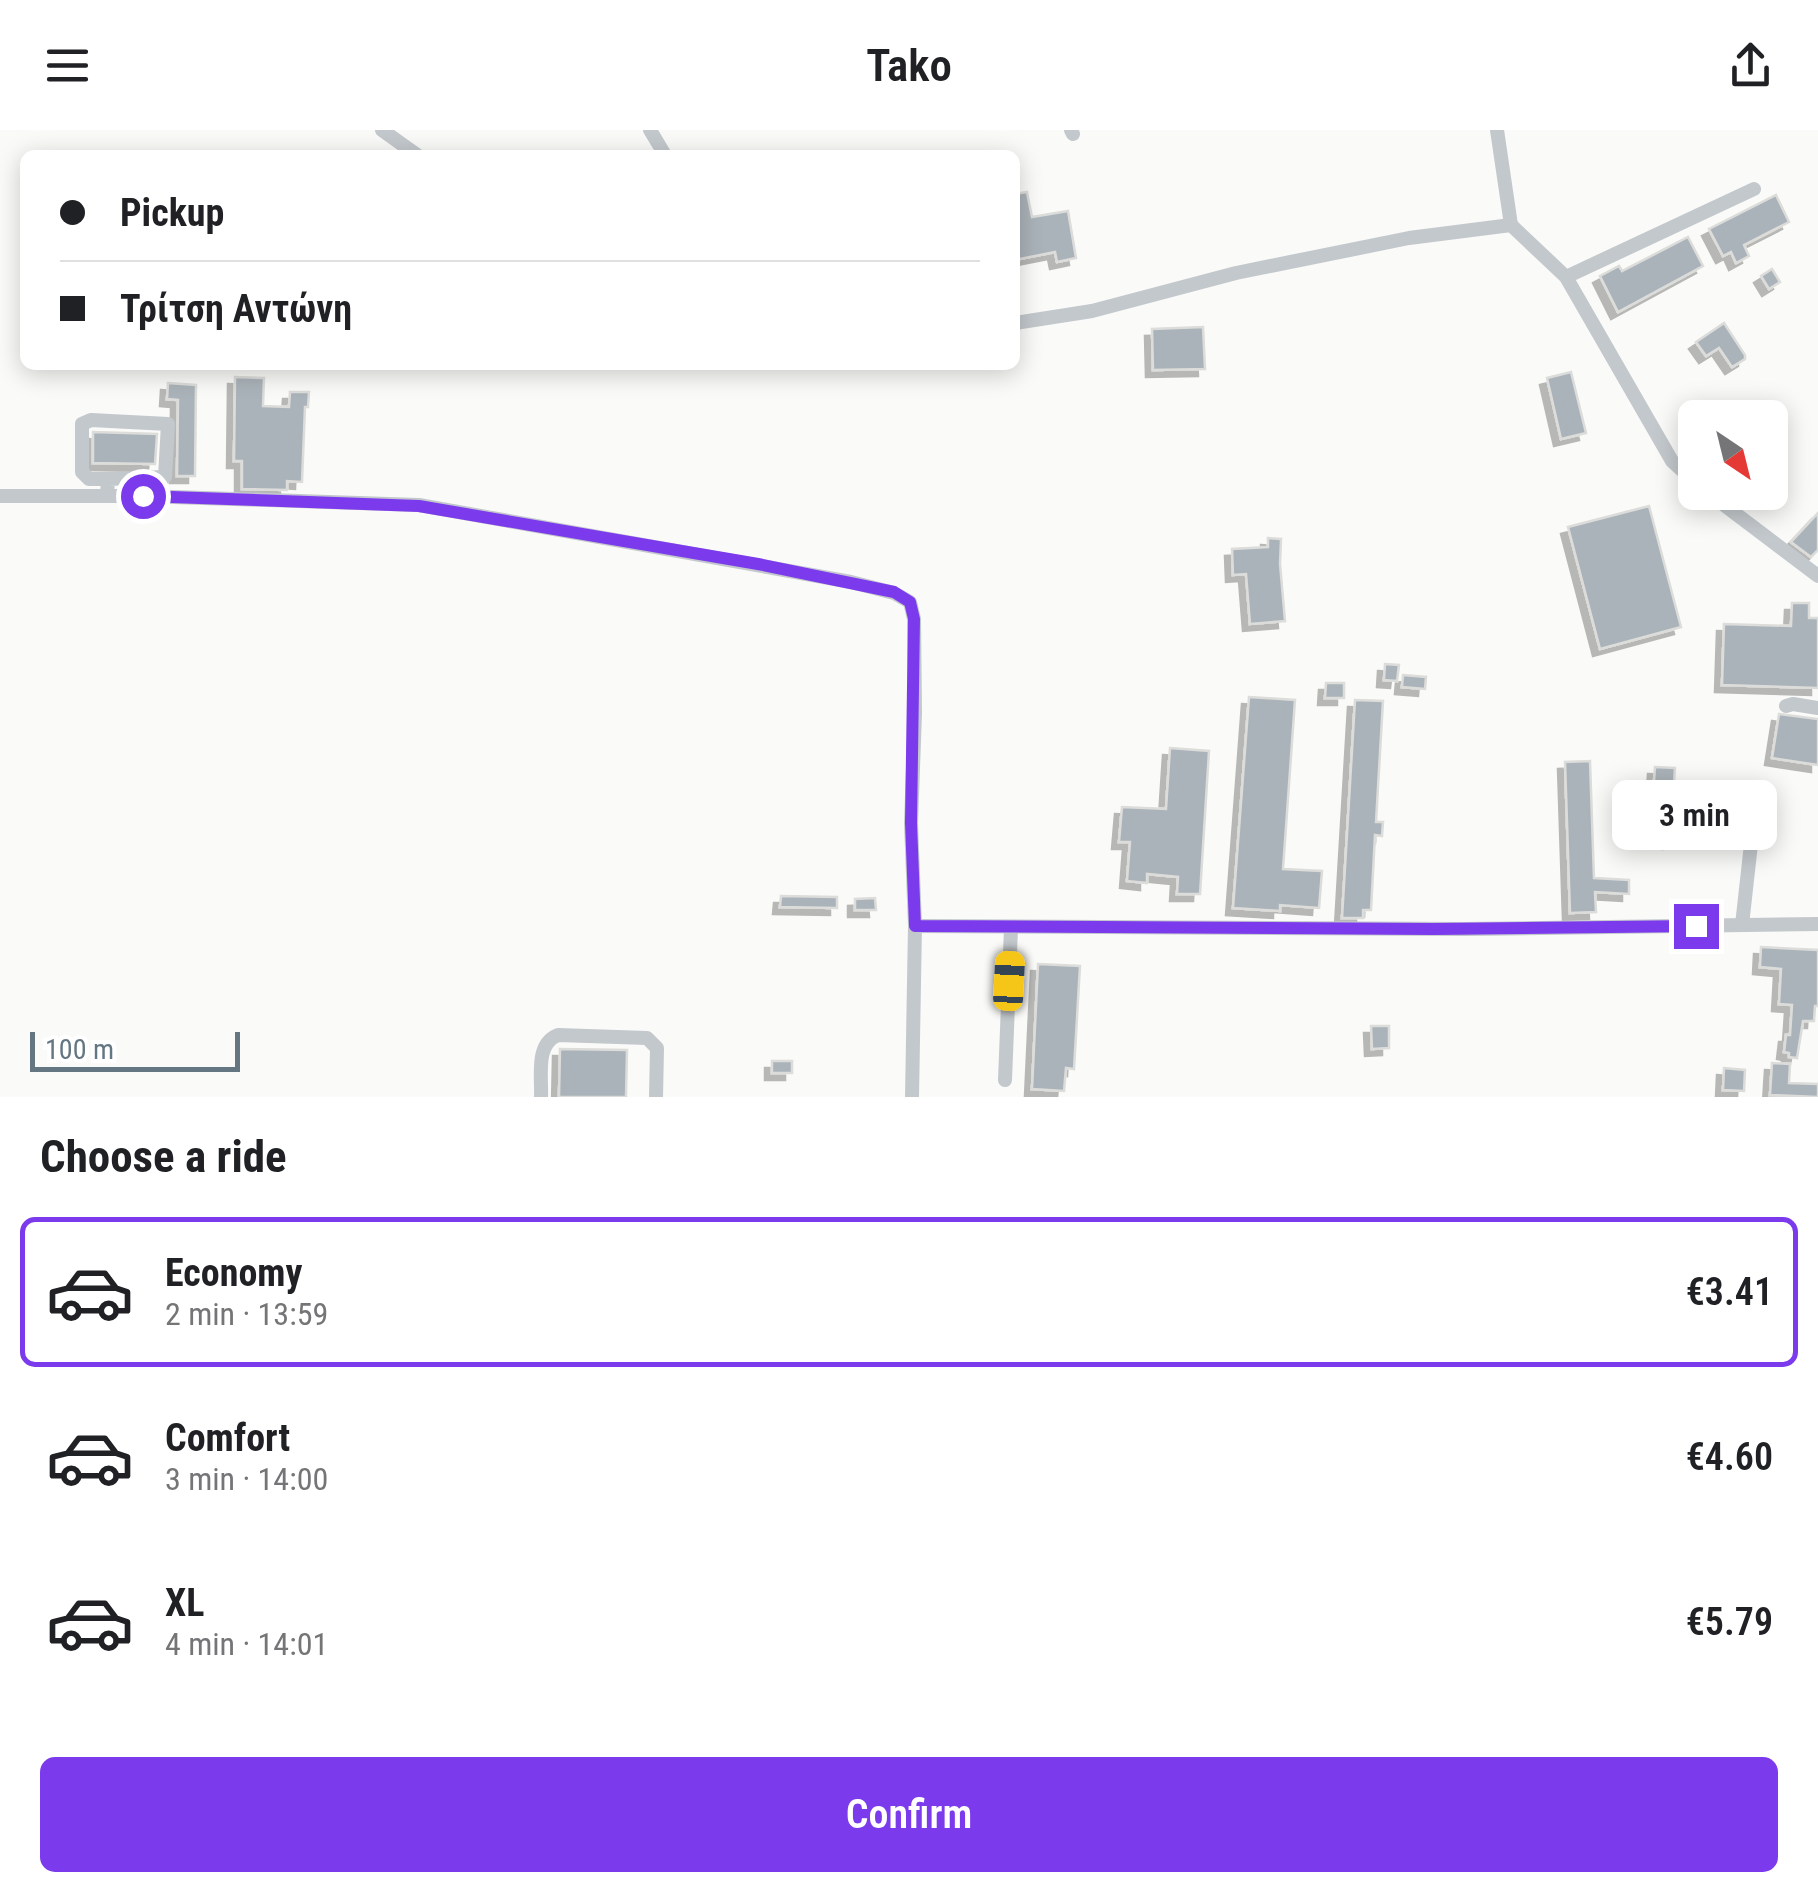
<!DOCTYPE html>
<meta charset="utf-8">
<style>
body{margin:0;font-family:"Roboto Condensed",sans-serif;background:#f6f6f6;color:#202124;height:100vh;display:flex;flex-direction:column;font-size:38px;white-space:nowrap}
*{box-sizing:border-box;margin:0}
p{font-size:32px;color:#757577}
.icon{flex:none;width:55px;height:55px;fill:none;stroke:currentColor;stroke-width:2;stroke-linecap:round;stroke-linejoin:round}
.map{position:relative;height:967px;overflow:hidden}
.sheet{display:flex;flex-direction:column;background:#fff;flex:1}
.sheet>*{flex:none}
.top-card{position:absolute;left:20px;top:20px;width:1000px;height:220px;border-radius:15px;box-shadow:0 5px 25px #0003;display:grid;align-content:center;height:220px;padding:0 40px;background:#fff}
.needle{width:65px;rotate:145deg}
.controls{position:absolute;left:1678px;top:270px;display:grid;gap:20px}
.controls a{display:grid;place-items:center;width:110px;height:110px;border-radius:15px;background:#fff;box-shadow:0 5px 25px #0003;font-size:50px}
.scale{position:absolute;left:30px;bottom:25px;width:210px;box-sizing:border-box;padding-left:10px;border:5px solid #657683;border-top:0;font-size:28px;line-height:35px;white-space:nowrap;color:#657683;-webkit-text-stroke:8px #fff;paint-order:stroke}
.end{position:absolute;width:45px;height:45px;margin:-22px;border:12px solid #7c3aed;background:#fff;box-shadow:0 0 0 5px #fff}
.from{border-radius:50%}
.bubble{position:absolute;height:70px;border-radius:15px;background:#fff;box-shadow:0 5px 25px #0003;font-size:32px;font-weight:600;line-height:70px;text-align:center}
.car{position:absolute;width:30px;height:60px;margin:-30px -15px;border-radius:12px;box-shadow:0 0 8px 2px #0007;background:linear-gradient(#f5c518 24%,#345 0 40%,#f5c518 0 76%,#345 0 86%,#f5c518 0)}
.top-card b{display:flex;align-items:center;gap:35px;height:95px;font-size:38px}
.top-card b+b{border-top:2px solid #e0e0e0}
.top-card i{width:25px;height:25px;background:#202124}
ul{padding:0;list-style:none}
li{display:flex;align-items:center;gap:30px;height:150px;margin:0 20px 15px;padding:0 20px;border:5px solid transparent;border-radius:15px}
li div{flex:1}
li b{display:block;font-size:38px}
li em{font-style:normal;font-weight:600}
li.on{border-color:#7c3aed}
li>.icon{width:90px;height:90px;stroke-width:1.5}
h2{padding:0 40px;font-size:45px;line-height:120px}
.cta{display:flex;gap:20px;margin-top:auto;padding:20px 40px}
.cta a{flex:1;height:115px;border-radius:15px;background:#7c3aed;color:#fff;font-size:40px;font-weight:600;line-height:115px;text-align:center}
header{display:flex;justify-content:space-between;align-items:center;height:130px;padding:0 40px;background:#fff;font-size:45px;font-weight:600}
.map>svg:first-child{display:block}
.building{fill:#aab3b9;stroke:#dcdcda;stroke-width:2.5;filter:url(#shadow)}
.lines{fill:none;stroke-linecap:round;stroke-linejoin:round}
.minor{stroke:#c3c8cc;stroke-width:14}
.route{stroke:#7c3aed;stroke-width:12}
</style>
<header><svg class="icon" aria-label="menu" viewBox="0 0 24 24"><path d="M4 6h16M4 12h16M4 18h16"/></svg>Tako<svg class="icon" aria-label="share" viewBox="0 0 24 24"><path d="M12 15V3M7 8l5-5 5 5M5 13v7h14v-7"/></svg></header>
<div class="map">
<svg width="1818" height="967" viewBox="0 0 1818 967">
<defs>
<filter id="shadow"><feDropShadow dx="-7" dy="7" stdDeviation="0" flood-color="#0004"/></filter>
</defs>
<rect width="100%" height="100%" fill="#fafaf8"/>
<g class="building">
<path d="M1027 62 1032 87 1068 81 1076 128 1057 132 1055 122 1015 130V64Z"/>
<path d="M1776 65 1789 92 1744 115 1749 126 1736 133 1731 122 1723 126 1709 99Z"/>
<path d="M1688 107 1703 136 1618 182 1600 146 1619 136 1622 141Z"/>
<path d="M1772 139 1780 152 1769 159 1761 146Z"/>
<path d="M1724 193 1745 225V229L1732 237 1719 218 1706 226 1696 212Z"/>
<path d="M1203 197 1205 239 1153 240 1152 199Z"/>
<path d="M1571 242 1586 303 1561 309 1547 248Z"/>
<path d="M235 247 264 248 263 276 289 277 290 262H309L308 277H305L302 352 287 351V360L242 359V331H234Z"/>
<path d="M168 253 196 255 195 346H177L178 270 167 269Z"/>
<path d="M93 302 157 304 155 334 93 333Z"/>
<path d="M1649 376 1681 497 1600 519 1568 397Z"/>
<path d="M1818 383V420L1811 427 1791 412Z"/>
<path d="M1268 408 1281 409 1280 434 1285 491 1250 494 1246 444 1233 445 1232 419 1268 417Z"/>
<path d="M1792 473H1809V488H1818V558L1722 555 1724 494 1791 496Z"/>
<path d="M1385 534 1399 535 1397 551 1384 550Z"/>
<path d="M1403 545 1426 547 1425 559 1402 557Z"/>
<path d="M1326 553H1344V568H1325Z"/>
<path d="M1249 567 1295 570 1283 739 1322 741 1319 778 1280 775V781L1233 778Z"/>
<path d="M1355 570 1383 571 1376 692H1383L1382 706 1375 705 1371 780H1363V788H1342Z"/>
<path d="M1779 584 1818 589V635L1772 628Z"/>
<path d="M1170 618 1209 621 1200 764H1177L1178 747 1147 744V753L1127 751 1130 712H1119L1122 677 1166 679Z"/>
<path d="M1590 631 1594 748 1629 750V764L1595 762 1596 782 1570 783 1565 632Z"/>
<path d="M1655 637 1675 638 1670 712 1650 711Z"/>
<path d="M781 766 837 767V778L780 777Z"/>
<path d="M875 768 876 780H855V769Z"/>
<path d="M1761 817 1818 820V876H1815L1814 891H1803L1797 928 1789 927V923L1784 922 1786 905H1790L1792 875 1779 874 1781 839 1760 837Z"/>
<path d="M1038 834 1080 836 1074 939 1066 938 1064 961 1032 959Z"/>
<path d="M1371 896H1389V918L1372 919Z"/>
<path d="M560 919 627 920 626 967H559Z"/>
<rect x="772" y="931" width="20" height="12"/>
<path d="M1772 933 1790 934 1789 953 1818 954V967L1770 965Z"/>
<path d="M1724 938 1745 940 1744 961 1723 960Z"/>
</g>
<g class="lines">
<g class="minor">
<path d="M382 0 417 25"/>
<path d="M650 0 665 25"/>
<path d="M1071 0 1073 4"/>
<path d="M1497 0 1511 95"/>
<path d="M1511 95 1566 147 1672 331 1695 352"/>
<path d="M1566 147 1754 59"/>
<path d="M1015 193 1092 181 1236 143 1409 108 1511 95"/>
<path d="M1707 362 1818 446"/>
<path d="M0 366H143L419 375 851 452 894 463 910 472 914 489 915 583 911 693 915 796 912 967"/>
<path d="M107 366 108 349H89L82 342V294L91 290 168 294 165 347 108 349"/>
<path d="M1786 576 1793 574 1818 578"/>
<path d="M1742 795 1751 714"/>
<path d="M915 796 1465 799 1818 794"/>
<path d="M1005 950 1011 798"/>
<path d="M541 967C542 946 535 914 558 905L647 908 657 918 656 967"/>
</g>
</g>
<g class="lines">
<path class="route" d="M143 366 419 376 758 434 894 462 910 472 914 489 911 693 915 796 1434 799 1696 796"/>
</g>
</svg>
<div class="controls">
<a><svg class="needle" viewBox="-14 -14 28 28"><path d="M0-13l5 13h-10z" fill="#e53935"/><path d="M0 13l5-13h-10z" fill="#757577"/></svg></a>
</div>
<div class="scale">100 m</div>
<i class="end from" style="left:143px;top:366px"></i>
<i class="end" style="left:1696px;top:796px"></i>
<div class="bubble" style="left:1612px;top:650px;width:165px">3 min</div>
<i class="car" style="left:1009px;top:851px;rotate:3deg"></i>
<div class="top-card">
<b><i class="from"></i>Pickup</b>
<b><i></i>Τρίτση Αντώνη</b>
</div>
</div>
<section class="sheet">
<h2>Choose a ride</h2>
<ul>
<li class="on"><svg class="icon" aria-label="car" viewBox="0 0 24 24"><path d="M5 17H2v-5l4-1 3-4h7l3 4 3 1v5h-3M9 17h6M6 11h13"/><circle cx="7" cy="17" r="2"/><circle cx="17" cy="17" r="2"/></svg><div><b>Economy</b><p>2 min · 13:59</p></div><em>€3.41</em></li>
<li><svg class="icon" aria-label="car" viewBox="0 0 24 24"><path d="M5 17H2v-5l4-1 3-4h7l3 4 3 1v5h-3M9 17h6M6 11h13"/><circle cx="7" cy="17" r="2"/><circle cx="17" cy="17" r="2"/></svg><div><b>Comfort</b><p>3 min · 14:00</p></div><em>€4.60</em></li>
<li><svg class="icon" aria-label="car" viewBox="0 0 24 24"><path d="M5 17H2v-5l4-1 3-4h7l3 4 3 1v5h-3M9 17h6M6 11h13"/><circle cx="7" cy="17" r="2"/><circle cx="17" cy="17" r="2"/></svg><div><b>XL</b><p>4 min · 14:01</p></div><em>€5.79</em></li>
</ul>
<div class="cta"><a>Confirm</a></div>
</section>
